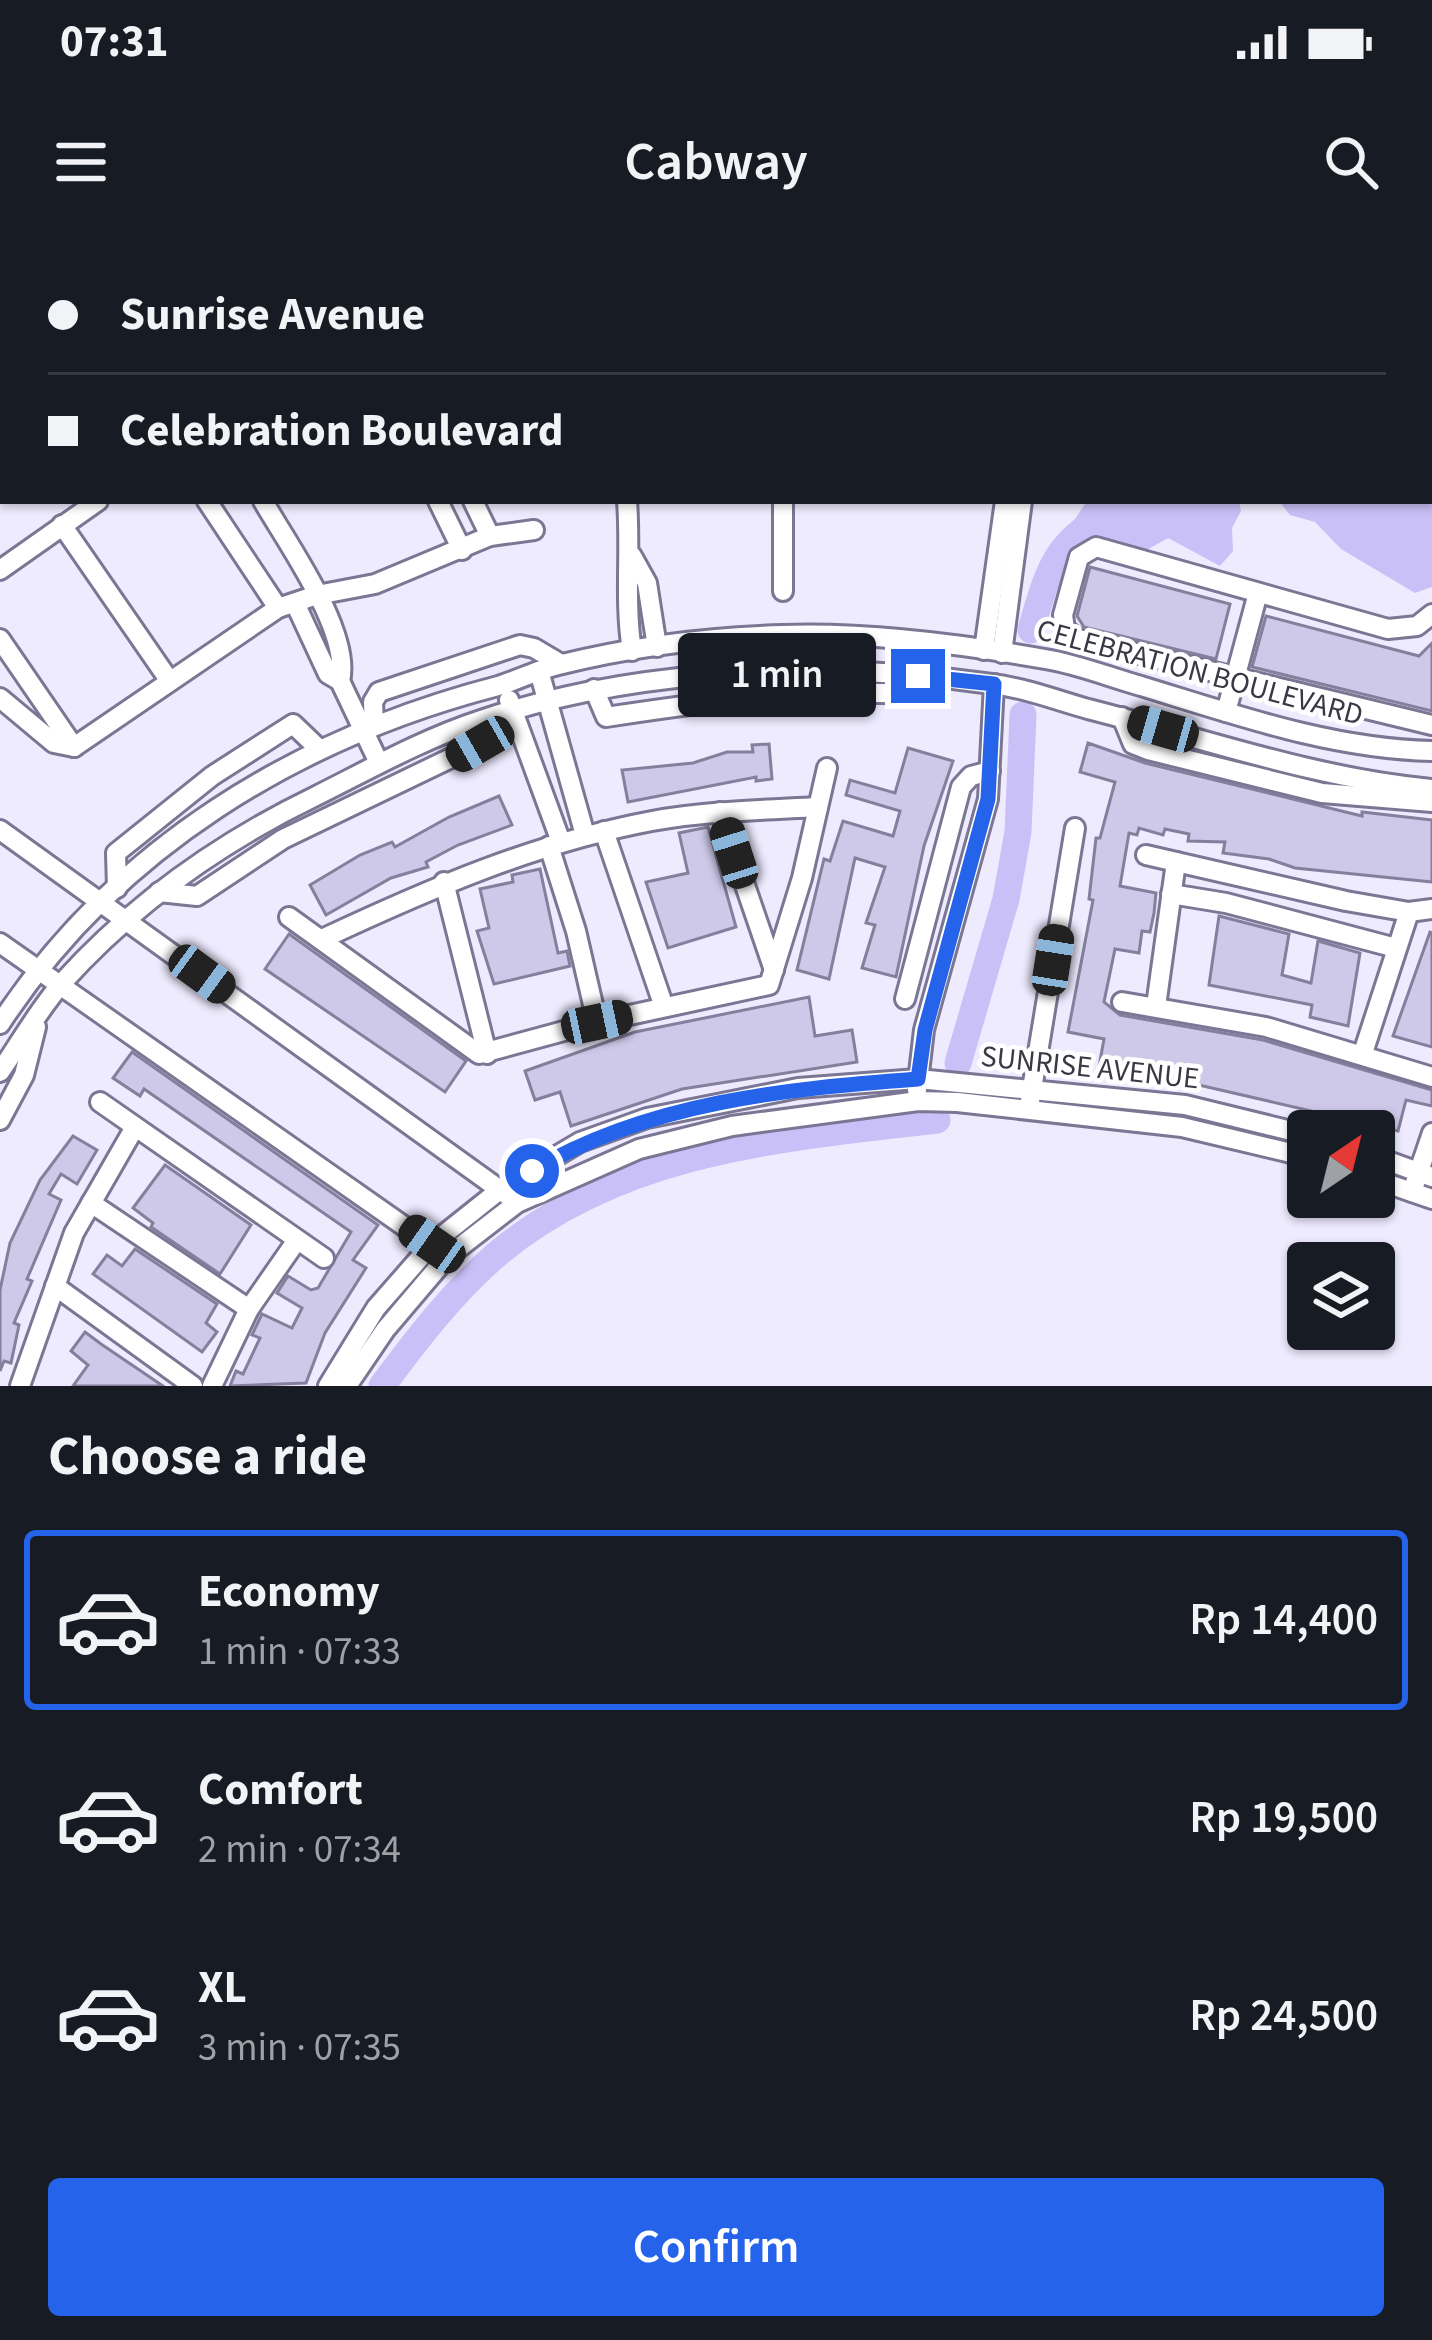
<!DOCTYPE html>
<meta charset="utf-8">
<style>
body{margin:0;font-family:"Source Sans 3",sans-serif;background:#20242c;color:#f1f3f6;height:100vh;display:flex;flex-direction:column;font-size:45px;white-space:nowrap}
*{box-sizing:border-box;margin:0}
p{font-size:39px;color:#9ea1a6}
.icon{flex:none;width:66px;height:66px;fill:none;stroke:currentColor;stroke-width:2;stroke-linecap:round;stroke-linejoin:round}
.map{position:relative;height:1146px;overflow:hidden}
.side{display:flex;flex-direction:column;background:#171b24;flex:1}
.side>*{flex:none}
.hud{position:absolute;left:0px;top:0px;width:1434px;height:264px;box-shadow:0 3px 9px #0004;display:grid;align-content:center;height:264px;padding:0 48px;background:#171b24}
.needle{width:78px;rotate:35deg}
.controls{position:absolute;left:1287px;top:870px;display:grid;gap:24px}
.controls a{display:grid;place-items:center;width:108px;height:108px;border-radius:12px;background:#171b24;box-shadow:0 3px 9px #0004;font-size:60px}
.end{position:absolute;width:54px;height:54px;margin:-27px;border:15px solid #2563eb;background:#fff;box-shadow:0 0 0 6px #fff}
.from{border-radius:50%}
.bubble{position:absolute;height:84px;border-radius:12px;background:#171b24;box-shadow:0 3px 9px #0004;font-size:39px;font-weight:600;line-height:84px;text-align:center}
.car{position:absolute;width:36px;height:72px;margin:-36px -18px;border-radius:15px;box-shadow:0 0 9px 3px #0007;background:linear-gradient(#222 24%,#8ab4d8 0 40%,#222 0 76%,#8ab4d8 0 86%,#222 0)}
.hud b{display:flex;align-items:center;gap:42px;height:114px;font-size:45px}
.hud b+b{border-top:3px solid #363941}
.hud i{width:30px;height:30px;background:#f1f3f6}
ul{padding:0;list-style:none}
li{display:flex;align-items:center;gap:36px;height:180px;margin:0 24px 18px;padding:0 24px;border:6px solid transparent;border-radius:12px}
li div{flex:1}
li b{display:block;font-size:45px}
li em{font-style:normal;font-weight:600}
li.selected{border-color:#2563eb}
li>.icon{width:108px;height:108px;stroke-width:1.5}
h2{padding:0 48px;font-size:54px;line-height:144px}
.action{display:flex;gap:24px;margin-top:auto;padding:24px 48px}
.action a{flex:1;height:138px;border-radius:12px;background:#2563eb;color:#fff;font-size:48px;font-weight:600;line-height:138px;text-align:center}
.status{display:flex;justify-content:space-between;align-items:center;height:84px;padding:0 60px;background:#171b24;direction:ltr}
.status svg{height:33px;fill:currentColor}
header{display:flex;justify-content:space-between;align-items:center;height:156px;padding:0 48px;background:#171b24;font-size:54px;font-weight:600}
.map>svg:first-child{display:block}
.water{fill:#cac0f8}
.lines{fill:none;stroke-linecap:round;stroke-linejoin:round}
.river{stroke:#cac0f8;stroke-width:27}
.building{fill:#cec9e9;stroke:#847f9c;stroke-width:3}
.minor-casing{stroke:#7b7693;stroke-width:24}
.minor{stroke:#fff;stroke-width:18}
.route{stroke:#2563eb;stroke-width:15}
.labels{text-anchor:middle;stroke-width:9;stroke-linejoin:round;paint-order:stroke}
.street-label{font-size:30px;fill:#3a3845;stroke:#fff}
</style>
<div class="status"><b>07:31</b><svg viewBox="0 0 49 12"><path d="M0 12V9h3v3zM5 12V6h3v6zM10 12V3h3v9zM15 12V0h3v12zM26 1h20v11H26zM47 4h2v5h-2z"/></svg></div>
<header><svg class="icon" aria-label="menu" viewBox="0 0 24 24"><path d="M4 6h16M4 12h16M4 18h16"/></svg>Cabway<svg class="icon" aria-label="search" viewBox="0 0 24 24"><circle cx="10" cy="10" r="6"/><path d="M15 15l6 6"/></svg></header>
<div class="map">
<svg width="1432" height="1146" viewBox="0 0 1432 1146">
<rect width="100%" height="100%" fill="#eeebff"/>
<g class="water">
<path d="M1432 111V347L1415 353 1341 309 1315 282 1290 275 1279 261H1431Z"/>
<path d="M1087 261H1239L1241 271 1232 288 1233 311 1220 326 1168 298 1145 311 1094 298 1073 282Z"/>
</g>
<g class="lines">
<g class="river">
<path d="M1031 390C1053 313 1057 303 1127 261"/>
<path d="M958 823 1006 659 1018 592 1023 475"/>
<path d="M382 1146C417 1099 452 1053 496 1015 620 910 783 898 937 880"/>
</g>
</g>
<g class="building">
<path d="M1090 327 1230 364 1216 419 1084 387 1077 376Z"/>
<path d="M1266 376 1419 416 1432 403V471L1252 427Z"/>
<path d="M1088 503 1145 523 1362 576V572L1432 580V642L1295 628 1269 619 1223 613 1225 602 1188 601 1189 594 1165 589 1163 595 1139 588 1137 595 1129 593 1120 646 1156 653 1154 673 1150 692 1142 691 1139 713 1115 709 1104 762 1120 775 1263 800 1432 850V866L1406 860 1398 891 1160 836 1159 842 1098 832 1104 799 1068 792 1093 660 1089 659 1096 598H1100L1115 542 1080 532Z"/>
<path d="M769 504 772 539 756 541V537L628 562 622 530 693 523 727 512H753L752 505Z"/>
<path d="M908 508 953 521 924 606 896 737 862 728 875 685 866 683 885 627 855 618 829 739 797 730 824 619 830 621 843 581 893 596 900 571 846 555 850 540 895 553Z"/>
<path d="M499 556 512 585 458 605 426 622 428 627 391 638 326 675 310 645 360 615 392 602 395 607 449 577Z"/>
<path d="M708 587 736 687 668 708 646 642 688 633 679 593Z"/>
<path d="M540 629 558 713 567 711 570 726 494 744 477 691 489 688 480 649 513 642 512 635Z"/>
<path d="M1219 676 1289 694 1282 735 1311 743 1318 701 1360 713 1348 786 1310 777 1312 765 1209 745Z"/>
<path d="M1430 692 1432 693V807L1393 796Z"/>
<path d="M289 694 466 821 445 852 265 729Z"/>
<path d="M809 757 815 796 852 790 857 822 682 849 571 886 560 852 535 860 525 831 635 792Z"/>
<path d="M132 812 378 985 353 1020 366 1028 325 1093 306 1143 230 1146 236 1131 243 1134 260 1098 252 1095 262 1074 292 1088 302 1068 277 1053 288 1036 311 1050 318 1048 351 992 144 849 140 856 113 838Z"/>
<path d="M73 896 97 910 77 944 61 934 49 954 61 960 27 1039 32 1041 14 1083 19 1085 11 1123 4 1121 0 1131V1050L10 1003 40 940Z"/>
<path d="M165 925 251 985 220 1034 151 987 153 983 133 968Z"/>
<path d="M135 1009 217 1064 206 1083 217 1092 202 1112 93 1034 107 1015 122 1026Z"/>
<path d="M85 1092 101 1104 163 1146H73L88 1125 71 1111Z"/>
</g>
<g class="lines">
<defs>
<g id="minor">
<path d="M98 0 104 3"/>
<path d="M498 0 500 3"/>
<path d="M766 0 767 3"/>
<path d="M158 3H206"/>
<path d="M219 3 228 0"/>
<path d="M271 3 276 0"/>
<path d="M325 3 330 0"/>
<path d="M546 3 552 0"/>
<path d="M856 3 864 0"/>
<path d="M954 3 956 0"/>
<path d="M1080 3 1081 0"/>
<path d="M1102 3 1103 0"/>
<path d="M0 146 3 144"/>
<path d="M0 190 3 188"/>
<path d="M0 223 3 220"/>
<path d="M207 261 278 368"/>
<path d="M263 261C287 303 352 393 340 441L328 434 295 363"/>
<path d="M438 261 462 310"/>
<path d="M473 261 490 296"/>
<path d="M627 261C631 312 624 360 632 411"/>
<path d="M783 261V351"/>
<path d="M62 285 169 440"/>
<path d="M632 316 647 343 657 407"/>
<path d="M0 330 98 261"/>
<path d="M1432 374 1417 386 1388 389 1096 307 1079 317 1063 375 1065 389 1078 399 1432 485"/>
<path d="M0 399 74 507"/>
<path d="M984 410 1005 261"/>
<path d="M1002 413 1022 261"/>
<path d="M539 431 585 595"/>
<path d="M340 441 379 523"/>
<path d="M594 449 606 477C716 460 826 446 937 456"/>
<path d="M0 458 54 503 74 507"/>
<path d="M509 460 561 602"/>
<path d="M1226 472 1258 353"/>
<path d="M1122 477 1133 504 1148 510 1322 553 1432 562"/>
<path d="M374 485 373 462 379 452 520 405 534 408 561 424"/>
<path d="M74 507 278 368 317 355 375 344 490 296 534 290"/>
<path d="M720 572 774 730"/>
<path d="M0 590 507 955"/>
<path d="M604 591 664 767"/>
<path d="M549 606 576 691 597 782"/>
<path d="M1146 615 1346 661 1409 672 1432 669"/>
<path d="M444 642 487 814"/>
<path d="M117 648 116 613 212 536 293 484 318 508"/>
<path d="M159 652 197 656 283 599 480 504 497 475"/>
<path d="M1171 654 1226 663 1396 708"/>
<path d="M289 677 479 814 597 782 769 745 802 638 827 528"/>
<path d="M322 699C429 649 535 603 652 581 706 571 762 570 818 567"/>
<path d="M0 703 438 1010"/>
<path d="M905 759 961 547 971 536 990 531"/>
<path d="M1122 762 1266 787 1432 837"/>
<path d="M1156 766 1176 622"/>
<path d="M0 784C115 608 297 498 498 446 518 440 537 430 558 425 630 407 709 397 783 395 869 392 960 404 1045 419 1077 424 1109 437 1141 446 1236 475 1332 509 1432 511"/>
<path d="M1363 813 1409 672"/>
<path d="M0 832C20 803 39 769 62 743 134 663 221 602 316 556 370 529 423 499 481 480 639 427 827 420 992 444 1025 448 1056 460 1088 469 1203 498 1313 538 1432 549"/>
<path d="M917 850 924 790 988 559 994 444"/>
<path d="M1030 861 1075 588"/>
<path d="M100 862 324 1018"/>
<path d="M0 880 24 835 36 787"/>
<path d="M1374 916 1432 937"/>
<path d="M1374 939 1432 959"/>
<path d="M1412 952 1432 893"/>
<path d="M91 963 249 1069"/>
<path d="M55 1046 193 1146"/>
<path d="M20 1146 74 993 135 887"/>
<path d="M212 1146 249 1069 297 1000"/>
<path d="M328 1146 376 1068 432 1004 501 949 580 902 647 878 798 848 918 839 1185 865 1308 895"/>
<path d="M347 1146 385 1090 447 1017 517 963 639 909 732 886 918 861 957 862 1182 887 1308 917"/>
</g>
</defs>
<use href="#minor" class="minor-casing"/>
<use href="#minor" class="minor"/>
</g>
<g class="lines">
<path class="route" d="M532 931C649 862 785 849 918 839L925 790 988 559 994 444 918 436"/>
</g>
<g class="labels">
<g class="street-label">
<text transform="translate(1200 432) rotate(15)" y="10">CELEBRATION BOULEVARD</text>
<text transform="translate(1090 827) rotate(6)" y="10">SUNRISE AVENUE</text>
</g>
</g>
</svg>
<div class="controls">
<a><svg class="needle" viewBox="-14 -14 28 28"><path d="M0-13l5 13h-10z" fill="#e53935"/><path d="M0 13l5-13h-10z" fill="#9ea1a6"/></svg></a>
<a><svg class="icon" aria-label="layers" viewBox="0 0 24 24"><path d="M12 4l9 5-9 5-9-5zM3 14l9 5 9-5"/></svg></a>
</div>
<i class="end from" style="left:532px;top:931px"></i>
<i class="end" style="left:918px;top:436px"></i>
<div class="bubble" style="left:678px;top:393px;width:198px">1 min</div>
<i class="car" style="left:1163px;top:489px;rotate:286deg"></i>
<i class="car" style="left:480px;top:504px;rotate:240deg"></i>
<i class="car" style="left:734px;top:613px;rotate:342deg"></i>
<i class="car" style="left:1053px;top:720px;rotate:9deg"></i>
<i class="car" style="left:202px;top:734px;rotate:126deg"></i>
<i class="car" style="left:597px;top:782px;rotate:78deg"></i>
<i class="car" style="left:432px;top:1004px;rotate:305deg"></i>
<div class="hud">
<b><i class="from"></i>Sunrise Avenue</b>
<b><i></i>Celebration Boulevard</b>
</div>
</div>
<section class="side">
<h2>Choose a ride</h2>
<ul>
<li class="selected"><svg class="icon" aria-label="car" viewBox="0 0 24 24"><path d="M5 17H2v-5l4-1 3-4h7l3 4 3 1v5h-3M9 17h6M6 11h13"/><circle cx="7" cy="17" r="2"/><circle cx="17" cy="17" r="2"/></svg><div><b>Economy</b><p>1 min · 07:33</p></div><em>Rp 14,400</em></li>
<li><svg class="icon" aria-label="car" viewBox="0 0 24 24"><path d="M5 17H2v-5l4-1 3-4h7l3 4 3 1v5h-3M9 17h6M6 11h13"/><circle cx="7" cy="17" r="2"/><circle cx="17" cy="17" r="2"/></svg><div><b>Comfort</b><p>2 min · 07:34</p></div><em>Rp 19,500</em></li>
<li><svg class="icon" aria-label="car" viewBox="0 0 24 24"><path d="M5 17H2v-5l4-1 3-4h7l3 4 3 1v5h-3M9 17h6M6 11h13"/><circle cx="7" cy="17" r="2"/><circle cx="17" cy="17" r="2"/></svg><div><b>XL</b><p>3 min · 07:35</p></div><em>Rp 24,500</em></li>
</ul>
<div class="action"><a>Confirm</a></div>
</section>
